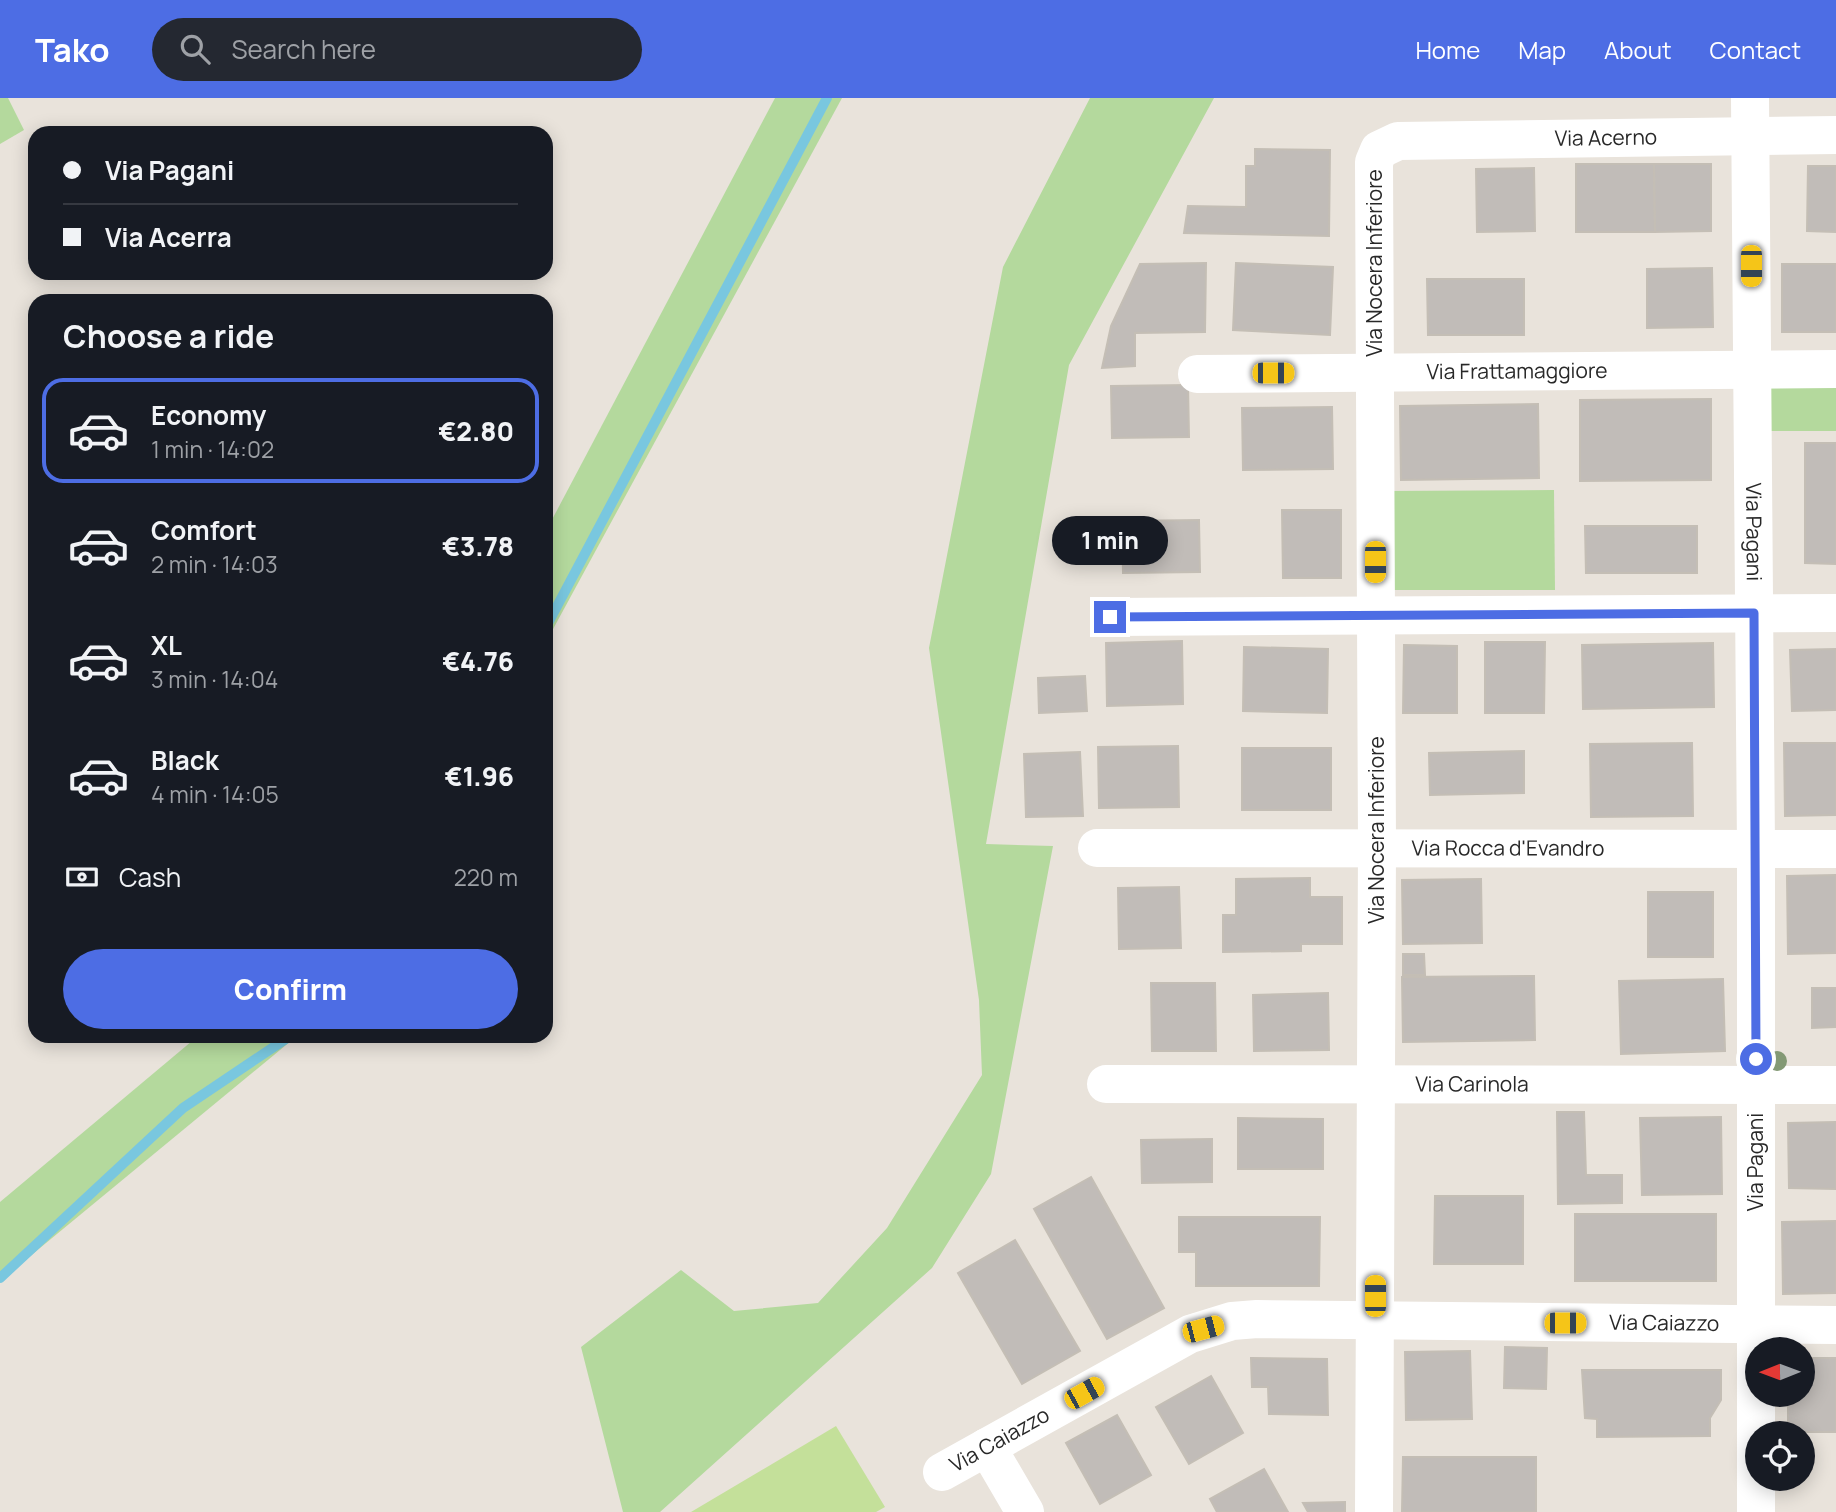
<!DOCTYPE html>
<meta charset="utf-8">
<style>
body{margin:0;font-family:Manrope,sans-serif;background:#242831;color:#f1f3f6;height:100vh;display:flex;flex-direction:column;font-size:26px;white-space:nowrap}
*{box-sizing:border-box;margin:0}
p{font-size:23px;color:#9ea1a6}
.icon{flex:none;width:38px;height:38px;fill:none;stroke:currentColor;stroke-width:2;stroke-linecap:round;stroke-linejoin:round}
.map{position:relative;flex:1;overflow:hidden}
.sheet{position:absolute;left:28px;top:196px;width:525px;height:749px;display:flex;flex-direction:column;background:#171b24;border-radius:21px;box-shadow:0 4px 18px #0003}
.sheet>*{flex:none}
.top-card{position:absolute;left:28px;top:28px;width:525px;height:154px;border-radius:21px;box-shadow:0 4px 18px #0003;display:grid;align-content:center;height:154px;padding:0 35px;background:#171b24}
.needle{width:46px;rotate:269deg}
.controls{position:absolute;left:1745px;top:1239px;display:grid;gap:14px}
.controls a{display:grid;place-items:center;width:70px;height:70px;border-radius:50%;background:#171b24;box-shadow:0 4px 18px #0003;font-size:35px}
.end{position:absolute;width:32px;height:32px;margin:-16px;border:9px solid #4d6de4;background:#fff;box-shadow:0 0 0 4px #fff}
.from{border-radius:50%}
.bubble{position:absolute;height:49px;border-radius:24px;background:#171b24;box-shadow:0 4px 18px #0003;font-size:23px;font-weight:800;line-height:49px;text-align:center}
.car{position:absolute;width:21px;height:42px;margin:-21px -10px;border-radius:9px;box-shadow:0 0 5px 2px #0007;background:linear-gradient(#f5c518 24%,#345 0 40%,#f5c518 0 76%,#345 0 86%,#f5c518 0)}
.top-card b{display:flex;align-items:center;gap:24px;height:66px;font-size:26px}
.top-card b+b{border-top:2px solid #363941}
.top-card i{width:18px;height:18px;background:#f1f3f6}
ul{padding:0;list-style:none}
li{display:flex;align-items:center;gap:21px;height:105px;margin:0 14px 10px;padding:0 21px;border:4px solid transparent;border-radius:21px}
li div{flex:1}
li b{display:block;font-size:26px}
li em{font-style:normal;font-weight:800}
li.selected{border-color:#4d6de4}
li>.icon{width:63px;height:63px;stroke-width:1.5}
h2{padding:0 35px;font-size:32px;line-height:84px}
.pay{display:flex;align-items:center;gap:18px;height:77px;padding:0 35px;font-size:26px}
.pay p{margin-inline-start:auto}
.action{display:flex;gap:14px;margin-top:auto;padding:14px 35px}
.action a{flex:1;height:80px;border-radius:42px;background:#4d6de4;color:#fff;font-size:28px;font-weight:800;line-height:80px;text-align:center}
header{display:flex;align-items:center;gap:42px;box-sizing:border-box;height:98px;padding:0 35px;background:#4d6de4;color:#fff}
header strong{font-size:33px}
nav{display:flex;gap:38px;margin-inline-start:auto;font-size:24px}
.search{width:490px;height:63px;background:#242831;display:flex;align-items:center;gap:18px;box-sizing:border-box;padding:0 24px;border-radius:38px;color:#9ea1a6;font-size:26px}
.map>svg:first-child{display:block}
.green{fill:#b4d99d}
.pitch{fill:#c4e09a}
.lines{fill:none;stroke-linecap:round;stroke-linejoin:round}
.stream{stroke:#79c7df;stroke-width:10}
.building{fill:#c1bcb8;stroke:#c4beb5;stroke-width:2}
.minor{stroke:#fff;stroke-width:38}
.tree{fill:#839975}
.route{stroke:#4d6de4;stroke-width:9}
.labels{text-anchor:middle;stroke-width:5;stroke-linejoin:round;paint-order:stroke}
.street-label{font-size:21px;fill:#282828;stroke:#fff}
</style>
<header>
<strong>Tako</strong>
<div class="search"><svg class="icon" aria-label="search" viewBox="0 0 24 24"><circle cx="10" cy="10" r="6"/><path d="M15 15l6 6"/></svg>Search here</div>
<nav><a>Home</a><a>Map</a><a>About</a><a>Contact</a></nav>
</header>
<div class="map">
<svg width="1836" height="1414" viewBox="0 0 1836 1414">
<rect width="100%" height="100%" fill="#e9e3db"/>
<g class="green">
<path d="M0 0H8L24 32 0 46Z"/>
<path d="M775 0H842L546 544V433Z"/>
<path d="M1090 0H1214L1069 267 986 746 1053 748 991 1076 932 1170 660 1414H623L581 1249 681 1172 734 1213 818 1205 887 1130 982 977 979 902 929 550 1003 169Z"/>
<path d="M1766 285H1836V333H1765Z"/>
<path d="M1554 392 1555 492H1386L1385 393Z"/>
<path d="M198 938H297L0 1183V1104Z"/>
</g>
<path class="pitch" d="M836 1328 885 1409 876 1414H691Z"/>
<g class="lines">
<g class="stream">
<path d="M546 529 827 0"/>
<path d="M0 1180 183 1010 290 938"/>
</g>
</g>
<g class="building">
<path d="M1255 51 1330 52 1329 138 1184 135 1188 108 1246 109V68H1255Z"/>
<path d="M1576 66H1654L1655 134H1576Z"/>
<path d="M1654 66H1711V133L1655 134Z"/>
<path d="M1808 68H1836V134L1807 133Z"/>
<path d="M1534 70 1535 133 1477 134 1476 71Z"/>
<path d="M1206 165 1205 234 1135 235V268L1102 270 1111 228 1140 166Z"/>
<path d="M1236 165 1333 169 1330 237 1233 232Z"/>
<rect x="1782" y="166" width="54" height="68"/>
<path d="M1712 170 1713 229 1647 230V171Z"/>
<path d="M1427 181H1524V237H1428Z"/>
<path d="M1188 287 1189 339 1112 340 1111 288Z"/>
<path d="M1711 301V382L1580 383V302Z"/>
<path d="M1538 306 1539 380 1401 382 1400 308Z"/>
<path d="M1332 309 1333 371 1243 372 1242 310Z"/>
<path d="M1805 345H1836V466L1805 465Z"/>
<path d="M1282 412H1341V480H1283Z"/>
<path d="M1199 422 1200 474 1123 475 1122 423Z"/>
<path d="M1585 428H1697V475H1586Z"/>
<path d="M1182 543 1183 606 1107 608 1106 545Z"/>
<path d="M1485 544H1545L1544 615H1485Z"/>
<path d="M1713 545 1714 609 1583 611 1582 547Z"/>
<path d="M1404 547 1457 548V615H1403Z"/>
<path d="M1244 549 1328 551 1327 615 1243 613Z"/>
<path d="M1836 551V612L1792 613 1790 552Z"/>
<path d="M1085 578 1087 613 1039 615 1038 580Z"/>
<path d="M1692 645 1693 718 1591 719 1590 646Z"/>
<path d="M1784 645H1836V717L1785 718Z"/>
<path d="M1178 648 1179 709 1099 710 1098 649Z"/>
<rect x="1242" y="650" width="89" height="62"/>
<path d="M1524 653V695L1430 697 1429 655Z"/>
<path d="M1080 654 1083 718 1026 719 1024 656Z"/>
<path d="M1836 777V855L1788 856 1787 778Z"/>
<path d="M1310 780V799H1342V846H1301V853L1223 854V817H1236V781Z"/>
<path d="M1481 781 1482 845 1403 846 1402 782Z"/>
<path d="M1179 789 1181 850 1119 851 1118 790Z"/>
<rect x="1648" y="794" width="65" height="65"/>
<path d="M1403 856H1424L1425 877H1403Z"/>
<path d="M1534 878 1535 942 1403 944 1402 879Z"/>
<path d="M1723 881 1725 953 1621 956 1619 883Z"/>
<path d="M1151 885H1215L1216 953H1152Z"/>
<path d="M1812 890H1836V929L1812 930Z"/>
<path d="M1328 895 1329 952 1254 953 1253 897Z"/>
<path d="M1557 1014H1584L1586 1077H1622V1105L1558 1106Z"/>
<path d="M1721 1019 1722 1096 1642 1097 1640 1020Z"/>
<path d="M1238 1020 1323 1021V1071H1238Z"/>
<path d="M1836 1024V1091L1789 1090 1788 1025Z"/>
<path d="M1212 1041V1084L1142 1085 1141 1042Z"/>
<path d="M1091 1079 1164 1210 1107 1241 1034 1111Z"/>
<path d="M1435 1098H1523V1166H1434Z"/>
<rect x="1575" y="1116" width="141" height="67"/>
<path d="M1179 1119H1320L1319 1188H1196V1154H1179Z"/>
<path d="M1836 1123V1195L1783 1196 1782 1124Z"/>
<path d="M1015 1142 1080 1253 1022 1286 958 1175Z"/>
<path d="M1505 1249 1547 1250 1546 1291 1504 1290Z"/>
<path d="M1470 1253 1472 1321 1406 1322 1405 1254Z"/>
<path d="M1251 1260 1327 1261 1328 1317 1269 1316 1268 1289H1252Z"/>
<path d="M1802 1260H1836V1334H1788V1297H1802Z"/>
<path d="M1582 1272H1721V1302L1710 1320V1338L1597 1339V1321L1585 1320Z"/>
<path d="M1211 1278 1243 1335 1189 1366 1156 1309Z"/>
<path d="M1117 1317 1151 1377 1100 1406 1066 1345Z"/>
<path d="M1403 1359H1536V1414H1402Z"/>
<path d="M1264 1371 1288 1414H1217L1210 1401Z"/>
<path d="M1345 1404V1414H1308L1303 1405Z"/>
</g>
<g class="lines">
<g class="minor">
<path id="s1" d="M1750 0 1756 751V1414"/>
<path id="s2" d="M1197 276 1836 271"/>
<path d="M1110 519 1836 515"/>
<path id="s3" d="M1097 750 1836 751"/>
<path id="s4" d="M1106 986 1836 987"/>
<path d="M987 1349 1025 1414"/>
<path id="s5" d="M942 1374 1190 1236 1232 1223 1257 1221 1836 1227"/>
<path id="s6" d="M1374 1414 1377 749 1374 64 1379 52 1398 43 1836 37"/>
</g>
</g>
<circle class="tree" cx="1777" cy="963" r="10"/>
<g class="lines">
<path class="route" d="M1110 519 1754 515 1756 961"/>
</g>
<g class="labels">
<g class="street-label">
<text dy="7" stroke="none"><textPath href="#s6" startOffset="1592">Via Acerno</textPath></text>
<text transform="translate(1375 165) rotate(-90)" y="7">Via Nocera Inferiore</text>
<text dy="7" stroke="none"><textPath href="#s2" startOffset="320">Via Frattamaggiore</textPath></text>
<text dy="7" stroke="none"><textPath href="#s1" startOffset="434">Via Pagani</textPath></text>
<text transform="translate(1377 732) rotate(-90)" y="7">Via Nocera Inferiore</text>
<text dy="7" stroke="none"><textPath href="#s3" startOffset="411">Via Rocca d'Evandro</textPath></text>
<text dy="7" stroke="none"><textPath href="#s4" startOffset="366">Via Carinola</textPath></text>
<text transform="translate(1756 1064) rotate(-90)" y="7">Via Pagani</text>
<text dy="7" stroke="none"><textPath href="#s5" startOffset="760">Via Caiazzo</textPath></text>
<text dy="7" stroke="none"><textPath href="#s5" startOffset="66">Via Caiazzo</textPath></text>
</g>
</g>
</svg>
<div class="controls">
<a><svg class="needle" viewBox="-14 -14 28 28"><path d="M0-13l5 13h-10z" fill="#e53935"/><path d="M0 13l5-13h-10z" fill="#9ea1a6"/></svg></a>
<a><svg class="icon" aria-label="locate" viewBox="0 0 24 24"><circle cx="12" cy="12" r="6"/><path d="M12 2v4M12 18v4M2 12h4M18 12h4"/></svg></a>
</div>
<i class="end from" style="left:1756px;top:961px"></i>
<i class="end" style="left:1110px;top:519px"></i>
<div class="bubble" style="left:1052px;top:418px;width:116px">1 min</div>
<i class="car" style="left:1751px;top:168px;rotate:180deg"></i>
<i class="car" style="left:1273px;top:275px;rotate:90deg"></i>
<i class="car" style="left:1375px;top:464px;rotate:180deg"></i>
<i class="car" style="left:1375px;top:1198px;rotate:0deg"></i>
<i class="car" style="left:1565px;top:1225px;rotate:90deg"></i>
<i class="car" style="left:1203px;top:1231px;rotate:75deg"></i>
<i class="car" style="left:1084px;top:1295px;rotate:61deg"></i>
<div class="top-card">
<b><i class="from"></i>Via Pagani</b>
<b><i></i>Via Acerra</b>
</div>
<section class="sheet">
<h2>Choose a ride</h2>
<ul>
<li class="selected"><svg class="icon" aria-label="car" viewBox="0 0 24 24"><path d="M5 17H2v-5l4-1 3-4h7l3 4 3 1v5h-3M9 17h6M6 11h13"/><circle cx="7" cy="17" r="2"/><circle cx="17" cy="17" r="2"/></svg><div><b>Economy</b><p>1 min · 14:02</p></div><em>€2.80</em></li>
<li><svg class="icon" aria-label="car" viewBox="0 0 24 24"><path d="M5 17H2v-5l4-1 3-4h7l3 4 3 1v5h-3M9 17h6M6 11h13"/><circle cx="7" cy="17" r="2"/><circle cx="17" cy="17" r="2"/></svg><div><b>Comfort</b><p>2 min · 14:03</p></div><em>€3.78</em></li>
<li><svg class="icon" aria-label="car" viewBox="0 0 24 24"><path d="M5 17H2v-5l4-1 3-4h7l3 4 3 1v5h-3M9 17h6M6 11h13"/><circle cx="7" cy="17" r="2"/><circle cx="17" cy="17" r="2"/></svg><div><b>XL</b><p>3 min · 14:04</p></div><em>€4.76</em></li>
<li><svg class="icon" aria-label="car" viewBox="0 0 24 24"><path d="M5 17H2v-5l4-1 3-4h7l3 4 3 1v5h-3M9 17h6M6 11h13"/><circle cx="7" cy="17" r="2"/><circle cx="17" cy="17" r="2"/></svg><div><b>Black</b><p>4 min · 14:05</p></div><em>€1.96</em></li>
</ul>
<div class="pay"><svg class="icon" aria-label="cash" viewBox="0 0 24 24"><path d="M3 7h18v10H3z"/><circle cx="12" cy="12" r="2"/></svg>Cash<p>220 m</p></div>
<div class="action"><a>Confirm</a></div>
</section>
</div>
